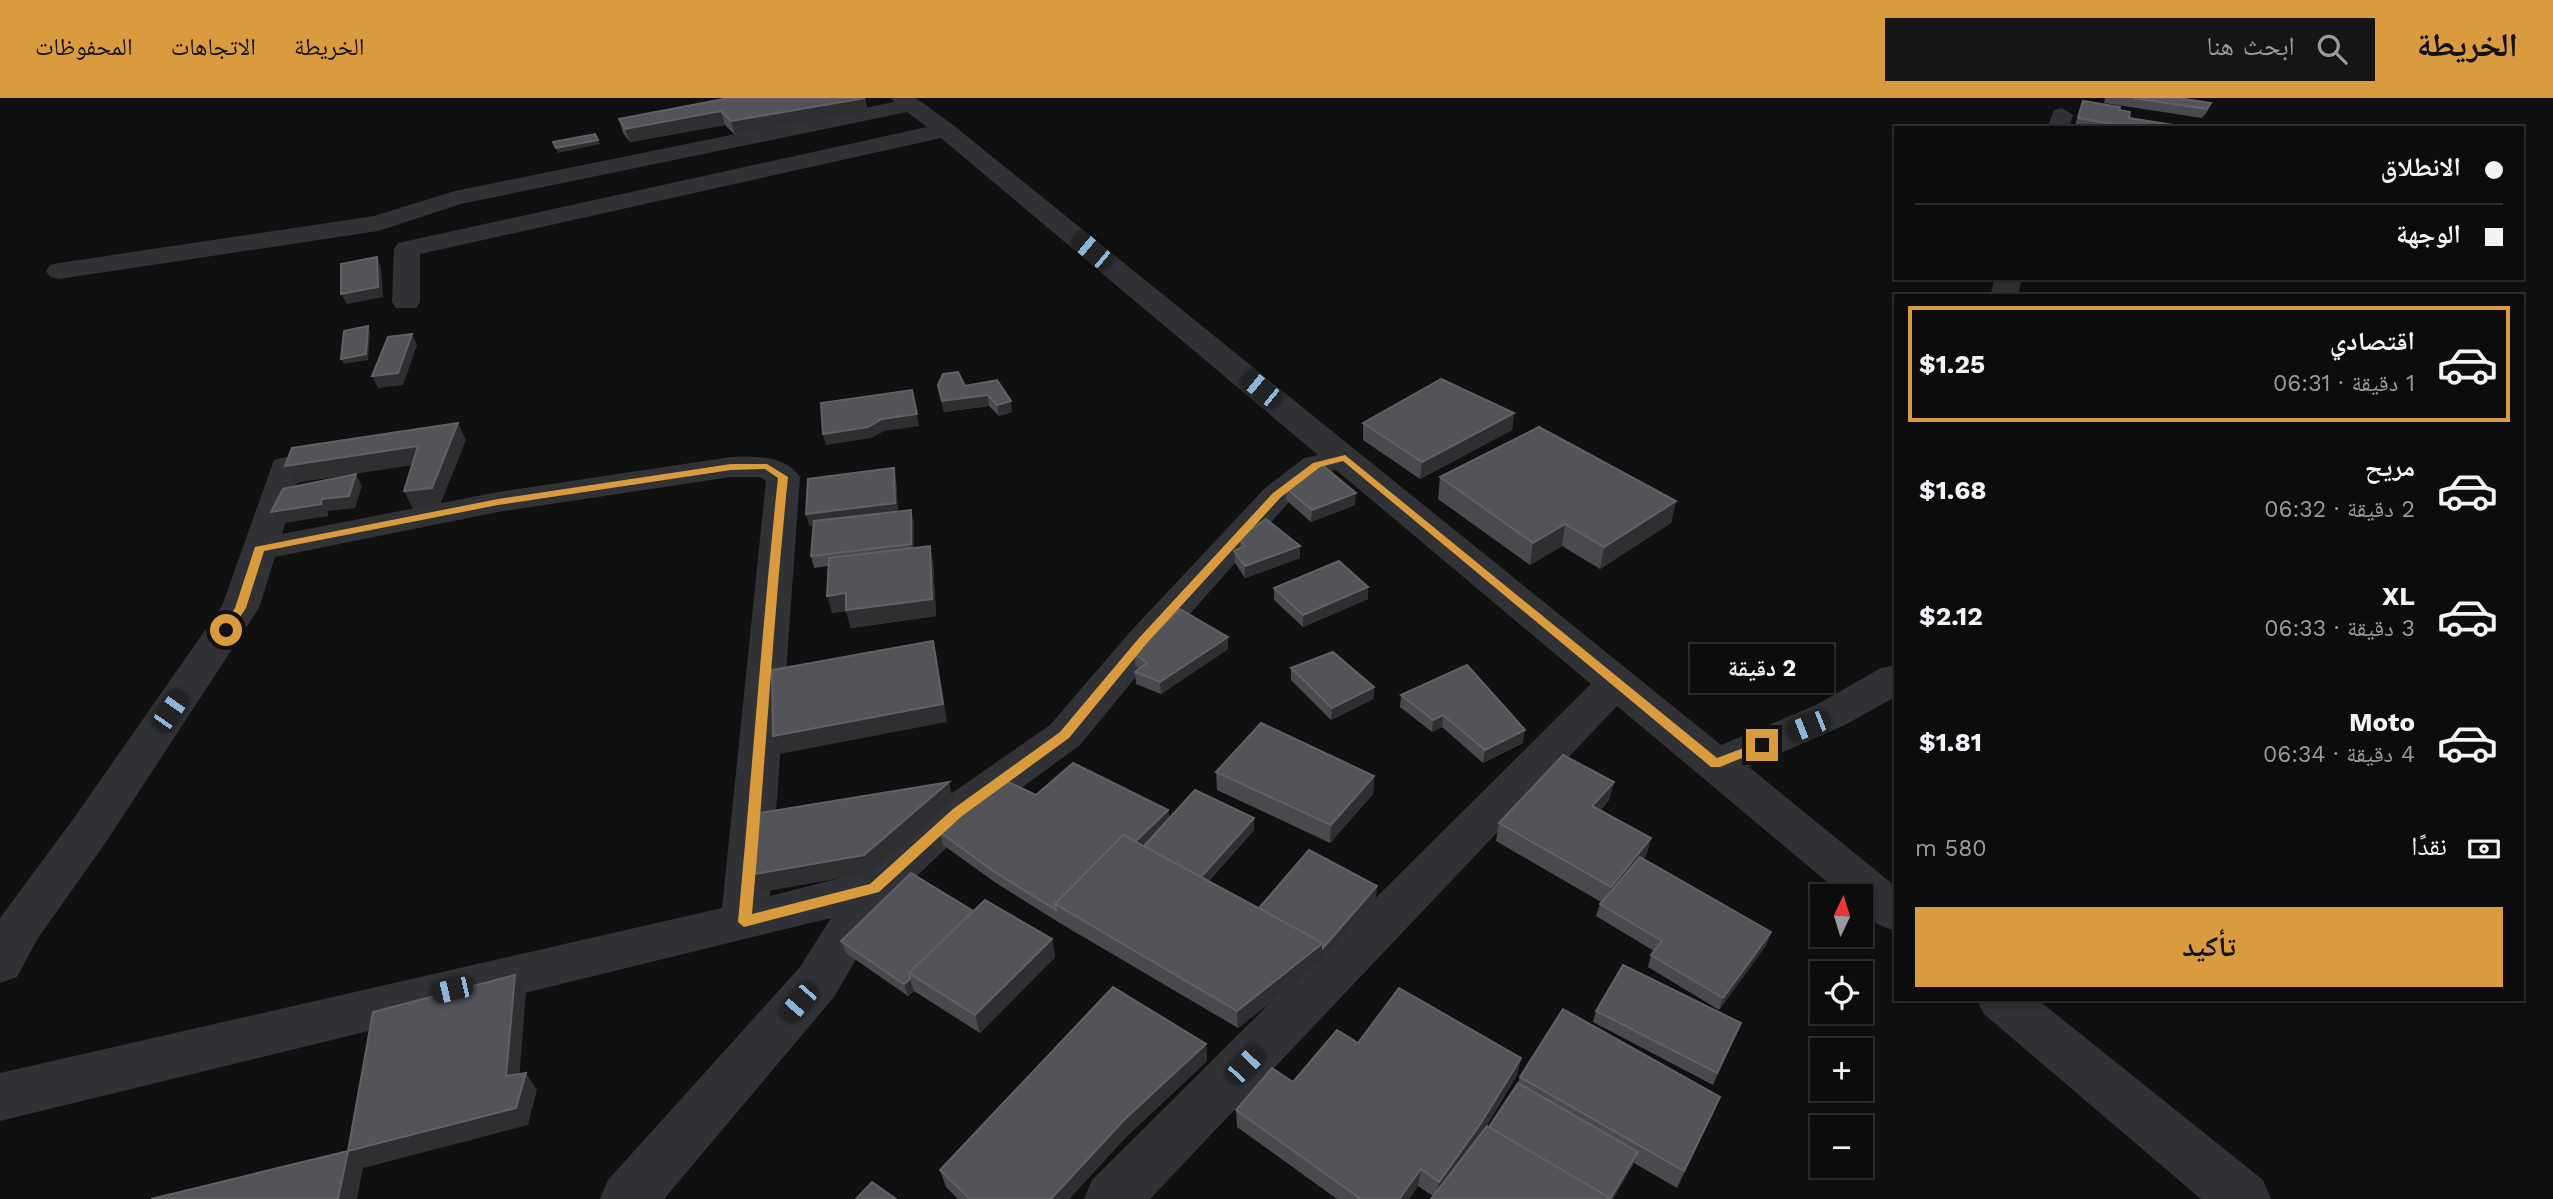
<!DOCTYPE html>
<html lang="ar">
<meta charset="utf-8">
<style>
body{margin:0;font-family:"Work Sans","Noto Naskh Arabic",sans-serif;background:#151516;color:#f1f3f6;direction:rtl;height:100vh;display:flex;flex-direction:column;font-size:26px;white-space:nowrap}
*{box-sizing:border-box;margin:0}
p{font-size:23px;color:#9a9b9d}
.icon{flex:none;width:38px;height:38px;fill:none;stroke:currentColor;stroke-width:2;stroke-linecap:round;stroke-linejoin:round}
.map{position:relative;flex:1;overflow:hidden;direction:ltr}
.drawer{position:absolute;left:1894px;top:196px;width:630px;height:707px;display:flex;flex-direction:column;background:#0c0c0d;border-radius:0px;box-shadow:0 4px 10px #0003,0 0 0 2px #2c2c2e;direction:rtl}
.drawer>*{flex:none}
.guide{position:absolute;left:1894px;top:28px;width:630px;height:154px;border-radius:0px;box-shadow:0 4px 10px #0003,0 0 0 2px #2c2c2e;direction:rtl;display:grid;align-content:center;height:154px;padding:0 21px;background:#0c0c0d}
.needle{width:46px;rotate:4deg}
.fabs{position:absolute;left:1810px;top:786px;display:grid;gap:14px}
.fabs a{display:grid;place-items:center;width:63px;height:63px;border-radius:0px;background:#0c0c0d;box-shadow:0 4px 10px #0003,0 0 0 2px #2c2c2e;font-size:35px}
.end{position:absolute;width:32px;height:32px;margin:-16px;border:9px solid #da9b3e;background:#111;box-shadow:0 0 0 4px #111}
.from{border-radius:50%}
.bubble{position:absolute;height:49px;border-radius:0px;background:#0c0c0d;box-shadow:0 4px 10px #0003,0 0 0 2px #2c2c2e;font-size:23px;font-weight:700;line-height:49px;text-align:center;direction:rtl}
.car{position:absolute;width:21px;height:42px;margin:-21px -10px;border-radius:9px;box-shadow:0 0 5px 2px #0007;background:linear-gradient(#222 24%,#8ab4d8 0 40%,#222 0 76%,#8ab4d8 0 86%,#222 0)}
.guide b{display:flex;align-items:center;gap:24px;height:66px;font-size:26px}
.guide b+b{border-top:2px solid #2c2c2e}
.guide i{width:18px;height:18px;background:#f1f3f6}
ul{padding:12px 0 0;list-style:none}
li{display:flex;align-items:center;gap:21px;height:116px;margin:0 14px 10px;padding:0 7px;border:4px solid transparent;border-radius:0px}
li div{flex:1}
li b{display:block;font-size:26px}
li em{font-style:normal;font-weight:700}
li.selected{border-color:#da9b3e}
li>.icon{width:63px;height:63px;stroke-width:1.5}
.pay{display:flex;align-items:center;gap:18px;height:77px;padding:0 21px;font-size:26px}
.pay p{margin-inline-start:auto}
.action{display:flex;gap:14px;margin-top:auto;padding:14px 21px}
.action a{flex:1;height:80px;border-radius:0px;background:#da9b3e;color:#111;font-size:28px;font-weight:700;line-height:80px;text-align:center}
header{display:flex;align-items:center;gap:42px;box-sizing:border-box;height:98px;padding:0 35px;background:#da9b3e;color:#111}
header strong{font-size:33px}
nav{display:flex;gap:38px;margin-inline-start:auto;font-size:24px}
.search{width:490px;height:63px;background:#151516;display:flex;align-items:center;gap:18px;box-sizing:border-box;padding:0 24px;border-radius:0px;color:#9a9b9d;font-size:26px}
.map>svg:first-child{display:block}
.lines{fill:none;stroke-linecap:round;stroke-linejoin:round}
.minor{fill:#313235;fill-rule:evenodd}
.wall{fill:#494a4d}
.shaded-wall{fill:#2e2f31}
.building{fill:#525458;stroke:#5f6166;stroke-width:2}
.route{fill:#da9b3e}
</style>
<header>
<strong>الخريطة</strong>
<div class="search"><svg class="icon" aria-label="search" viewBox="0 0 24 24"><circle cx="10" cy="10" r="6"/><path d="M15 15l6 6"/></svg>ابحث هنا</div>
<nav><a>الخريطة</a><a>الاتجاهات</a><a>المحفوظات</a></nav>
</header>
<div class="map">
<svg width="2553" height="1101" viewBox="0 0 2553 1101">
<rect width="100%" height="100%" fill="#101011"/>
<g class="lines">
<g class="minor">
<path d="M891 0H916L953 27 1721 647 1816 607 1881 570 1895 567V599L1845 627 1749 669 1895 788V833L1879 827 1860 812V798H1844L1617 608 1150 1101H1084L1092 1082 1591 586 1336 372 1327 374 1289 404 1158 552 1080 647 972 726 890 803 834 899 664 1101H600L608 1082 800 869 831 820 0 1023V975L722 810 766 383 760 379H731L498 414 275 459 259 510 106 744 38 840 17 879 0 885V820L74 720 222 508 274 362 286 359 298 362 302 369 282 436 498 394 731 359C756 359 784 356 800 379L770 798 860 775 942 702 1050 627 1130 534 1265 390 1304 360 1318 357 941 40 420 156V204L416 210H396L392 204 394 151 398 145 927 29 907 14 461 106 378 133 59 181 50 179 46 173 50 167 59 165 374 118 455 93 894 4Z"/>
<path d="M2062 10 2073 17 2069 30H2047L2054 12Z"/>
<path d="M1995 180H2022L2018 198H1990Z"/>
<path d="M1976 901H2037L2263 1082 2271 1101H2201L1984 916Z"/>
</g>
</g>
<g class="wall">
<path d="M865 0 868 14 735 37 725 27 630 44 623 35 619 21Z"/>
<path d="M2105 0H2178L2211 5 2207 14 2202 20 2104 5Z"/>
<path d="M2083 3 2119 12 2129 20 2179 30H2074Z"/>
<path d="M997 282 1012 314 999 318 989 308 944 314 938 287 965 288Z"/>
<path d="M1514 315 1512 332 1420 381 1363 342V325Z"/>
<path d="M1440 379 1676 403 1671 425 1600 471 1562 448 1530 467 1438 401Z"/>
<path d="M896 382 898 413 914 424V450L930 448 933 465 936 518 851 530 846 513 832 515 828 468 814 470 811 458 813 427 810 428 806 416Z"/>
<path d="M1286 390 1355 407 1311 424 1286 402Z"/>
<path d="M1239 440 1300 460 1245 480 1235 465 1234 453 1240 451Z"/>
<path d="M1368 489V501L1303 529 1274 502V490Z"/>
<path d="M1228 539V551L1161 596 1136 586 1135 574 1139 571 1135 567 1134 555Z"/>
<path d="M1291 570 1374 589 1373 601 1331 622 1291 582Z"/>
<path d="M1401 597 1523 645 1483 665 1442 629 1432 634 1400 609Z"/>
<path d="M1216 674 1374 678 1373 696 1330 745 1217 692Z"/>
<path d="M1614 684 1609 702 1600 713 1651 740 1646 758 1643 761 1767 846 1719 912 1648 869 1651 857 1654 853 1596 818 1600 806 1601 804 1496 743 1499 725Z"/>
<path d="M1036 697 1168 712 1169 721 1254 732 1209 783 1259 810 1376 800 1323 863 1238 930 1058 824 996 785 943 747 940 734Z"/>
<path d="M973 813 1052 841 1055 859 980 935 914 893 908 898 846 855 841 843Z"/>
<path d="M1596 913 1741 925 1713 987 1593 924Z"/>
<path d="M1358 945 1521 960 1517 977 1483 1034 1489 1029 1518 985 1520 979 1720 999 1713 1016 1677 1090 1634 1065 1613 1101H1431L1433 1098 1418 1088 1409 1101H1337L1237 1029 1236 1012 1293 984Z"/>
<path d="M1206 946 1207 963 1126 1039 1069 1101H958L946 1089 940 1072Z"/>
</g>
<g class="shaded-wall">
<path d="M865 0 868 14 735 37 731 23Z"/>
<path d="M721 13 725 27 630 44 625 31Z"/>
<path d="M598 42 600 46 558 55 556 50Z"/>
<path d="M377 159 381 170 383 199 347 206 341 196Z"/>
<path d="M368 228 370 234 368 262 344 266 341 261Z"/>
<path d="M412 236 417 247 403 287 378 290 372 278Z"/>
<path d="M988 297 989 308 944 314 942 303Z"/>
<path d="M1011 303 1012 314 999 318 997 307Z"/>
<path d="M1514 315 1512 332 1420 381 1422 364Z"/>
<path d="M917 316 919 328 884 333 871 340 826 347 823 336 882 321Z"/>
<path d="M458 325 466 342 440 407 413 411 404 393Z"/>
<path d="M418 348 426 365 295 385 285 368Z"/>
<path d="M894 370 896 382 898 416 810 428 806 416Z"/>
<path d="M356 376 362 388 355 410 328 413V418L279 426 271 414Z"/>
<path d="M1356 395 1355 407 1311 424 1312 412Z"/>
<path d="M1676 403 1671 425 1600 471 1604 449Z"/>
<path d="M911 412 914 424V458L911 446Z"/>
<path d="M1565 426 1562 448 1530 467 1533 445Z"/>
<path d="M930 448 933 465 936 518 851 530 846 513 832 515 827 498Z"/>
<path d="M1300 448V460L1245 480V468Z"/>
<path d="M1368 489V501L1303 529V517Z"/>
<path d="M1228 539V551L1161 596 1160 584Z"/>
<path d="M933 543 937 561 947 624 779 656 773 638Z"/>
<path d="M1374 589 1373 601 1331 622 1332 610Z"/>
<path d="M1443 617 1442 629 1432 634 1433 622Z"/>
<path d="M1525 632 1523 645 1483 665 1485 652Z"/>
<path d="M1374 678 1373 696 1330 745 1331 727Z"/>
<path d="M949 684 953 702 870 775 762 794 755 776Z"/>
<path d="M1614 684 1609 702 1588 726 1592 708Z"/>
<path d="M1168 712 1169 724 1133 759 1132 747Z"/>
<path d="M1254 720V732L1199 794 1198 782Z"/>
<path d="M1651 740 1646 758 1606 806 1611 789Z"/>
<path d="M1377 788 1376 800 1323 863 1238 930 1237 913Z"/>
<path d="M1771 834 1767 846 1719 912 1723 900Z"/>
<path d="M1052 841 1055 859 980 935 975 917Z"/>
<path d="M515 877 526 894 518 995 506 978Z"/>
<path d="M910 881 914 893 908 898 904 886Z"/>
<path d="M1741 925 1736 937 1713 987 1717 975Z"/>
<path d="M1206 946 1207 963 1126 1039 1069 1101H1051L1124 1022Z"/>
<path d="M1521 960 1517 977 1478 1042 1436 1100 1439 1084Z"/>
<path d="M526 975 537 992 528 1027 363 1070 357 1101H338L348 1053Z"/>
<path d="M1720 999 1713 1016 1677 1090 1684 1073Z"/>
<path d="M1638 1054 1634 1065 1613 1101H1610Z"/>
<path d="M1421 1071 1418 1088 1409 1101H1399Z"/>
</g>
<g class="building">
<path d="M729 0H865L731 23 721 13 625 31 619 21Z"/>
<path d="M2133 0H2178L2211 5 2207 11Z"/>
<path d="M2083 3 2120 9 2119 12 2130 14 2129 20 2180 28 2179 30H2135L2078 20Z"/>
<path d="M595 36 598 42 556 50 553 44Z"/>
<path d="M377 159 378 189 341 196V166Z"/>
<path d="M368 228 366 256 341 261 344 233Z"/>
<path d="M412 236 398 275 372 278 388 239Z"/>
<path d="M958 274 965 288 997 282 1011 303 997 307 988 297 942 303 938 287 943 276Z"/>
<path d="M1441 281 1514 315 1422 364 1363 325Z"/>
<path d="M912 292 917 316 882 321 868 329 823 336 821 305Z"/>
<path d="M458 325 432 390 404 393 418 348 285 368 292 350Z"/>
<path d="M1539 329 1676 403 1604 449 1565 426 1533 445 1440 379Z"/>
<path d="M1321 366 1356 395 1312 412 1286 390Z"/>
<path d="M894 370 895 405 806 416 808 381Z"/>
<path d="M356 376 349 398 322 401 321 406 271 414 283 391Z"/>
<path d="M911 412V446L811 458 814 423Z"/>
<path d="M1266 421 1300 448 1245 468 1234 453 1245 448 1239 440Z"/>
<path d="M930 448 932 501 846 512V495L827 498 829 460Z"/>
<path d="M1339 463 1368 489 1303 517 1274 490Z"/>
<path d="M1180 511 1228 539 1160 584 1135 574 1147 565 1134 555Z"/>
<path d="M933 543 943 606 773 638 772 572Z"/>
<path d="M1333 554 1374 589 1332 610 1291 570Z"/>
<path d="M1467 567 1525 632 1485 652 1443 617 1433 622 1401 597Z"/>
<path d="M1261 625 1374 678 1331 727 1216 674Z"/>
<path d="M1563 657 1614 684 1592 708 1651 740 1611 789 1499 725Z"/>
<path d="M1073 665 1168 712 1136 743 1123 737 1055 806 1056 812 993 773 940 734 1000 680 1036 697Z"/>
<path d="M949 684 864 757 755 776 760 715Z"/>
<path d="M1195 692 1254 720 1201 779 1144 748Z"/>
<path d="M1123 737 1323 845 1237 913 1055 806Z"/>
<path d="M1309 752 1377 788 1323 850V845L1259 810Z"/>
<path d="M1640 759 1771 834 1723 900 1651 857 1662 843 1600 806Z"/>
<path d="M911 775 973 813 909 875 910 881 904 886 841 843Z"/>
<path d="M985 802 1052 841 975 917 909 875Z"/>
<path d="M1623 867 1741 925 1717 975 1596 913Z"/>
<path d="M515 877 506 978 526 975 516 1010 348 1053 338 1101H151L348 1053 373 914Z"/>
<path d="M1113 889 1206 946 1124 1022 1051 1101H970L940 1072Z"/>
<path d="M1399 890 1521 960 1481 1025 1439 1084 1421 1071 1399 1101H1361L1236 1012 1272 970 1293 984 1337 932 1358 945Z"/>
<path d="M1563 911 1720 999 1684 1073 1520 979Z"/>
<path d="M1518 985 1638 1054 1610 1101 1489 1029Z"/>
<path d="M1487 1028 1610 1100 1609 1101H1431Z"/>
<path d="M872 1084 896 1101H856Z"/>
</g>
<path class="route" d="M1345 357 1717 660 1762 643 1766 644V650L1720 669H1711L1343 363 1320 369 1281 399 1147 545 1069 640 962 718 879 794 744 829 738 824C752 676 762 528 778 380L765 371 731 372 498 407 264 453 246 510 230 534 220 532 235 510 255 449 498 401 731 366H767L788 379C773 525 765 670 752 816L870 786 953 711 1060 634 1139 540 1273 395 1313 365Z"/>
</svg>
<div class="fabs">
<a><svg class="needle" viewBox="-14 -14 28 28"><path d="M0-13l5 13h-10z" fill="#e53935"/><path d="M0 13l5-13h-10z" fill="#9a9b9d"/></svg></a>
<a><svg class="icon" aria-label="locate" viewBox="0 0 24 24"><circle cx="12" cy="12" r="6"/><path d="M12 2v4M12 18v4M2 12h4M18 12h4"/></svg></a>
<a>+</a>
<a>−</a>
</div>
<i class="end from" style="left:226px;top:532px"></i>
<i class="end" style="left:1762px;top:647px"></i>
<div class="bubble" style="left:1690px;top:546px;width:144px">2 دقيقة</div>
<i class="car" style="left:1092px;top:153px;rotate:310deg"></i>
<i class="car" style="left:1261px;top:291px;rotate:309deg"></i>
<i class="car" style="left:170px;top:613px;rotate:35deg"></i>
<i class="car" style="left:1808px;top:628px;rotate:248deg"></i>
<i class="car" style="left:452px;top:892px;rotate:257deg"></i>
<i class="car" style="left:799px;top:904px;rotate:221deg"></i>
<i class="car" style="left:1245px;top:967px;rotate:44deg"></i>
<div class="guide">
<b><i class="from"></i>الانطلاق</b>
<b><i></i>الوجهة</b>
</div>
<section class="drawer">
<ul>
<li class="selected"><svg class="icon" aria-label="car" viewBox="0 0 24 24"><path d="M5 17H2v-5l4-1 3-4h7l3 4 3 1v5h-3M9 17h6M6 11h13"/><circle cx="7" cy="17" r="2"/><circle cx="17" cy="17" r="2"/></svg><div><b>اقتصادي</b><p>1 دقيقة · 06:31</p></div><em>$1.25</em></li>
<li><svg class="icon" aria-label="car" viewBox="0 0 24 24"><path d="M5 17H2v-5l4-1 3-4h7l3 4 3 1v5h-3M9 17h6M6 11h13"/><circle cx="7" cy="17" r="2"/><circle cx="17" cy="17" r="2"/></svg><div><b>مريح</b><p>2 دقيقة · 06:32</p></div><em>$1.68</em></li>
<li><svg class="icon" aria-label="car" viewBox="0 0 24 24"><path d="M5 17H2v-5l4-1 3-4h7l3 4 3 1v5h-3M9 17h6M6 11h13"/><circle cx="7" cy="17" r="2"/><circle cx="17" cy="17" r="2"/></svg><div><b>XL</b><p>3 دقيقة · 06:33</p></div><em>$2.12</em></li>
<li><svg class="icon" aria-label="car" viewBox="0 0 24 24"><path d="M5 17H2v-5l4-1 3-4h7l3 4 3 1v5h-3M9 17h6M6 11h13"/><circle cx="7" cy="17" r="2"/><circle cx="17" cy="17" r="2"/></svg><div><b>Moto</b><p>4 دقيقة · 06:34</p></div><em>$1.81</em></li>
</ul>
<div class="pay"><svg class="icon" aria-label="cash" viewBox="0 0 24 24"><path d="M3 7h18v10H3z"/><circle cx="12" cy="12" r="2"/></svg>نقدًا<p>580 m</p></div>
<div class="action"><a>تأكيد</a></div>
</section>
</div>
